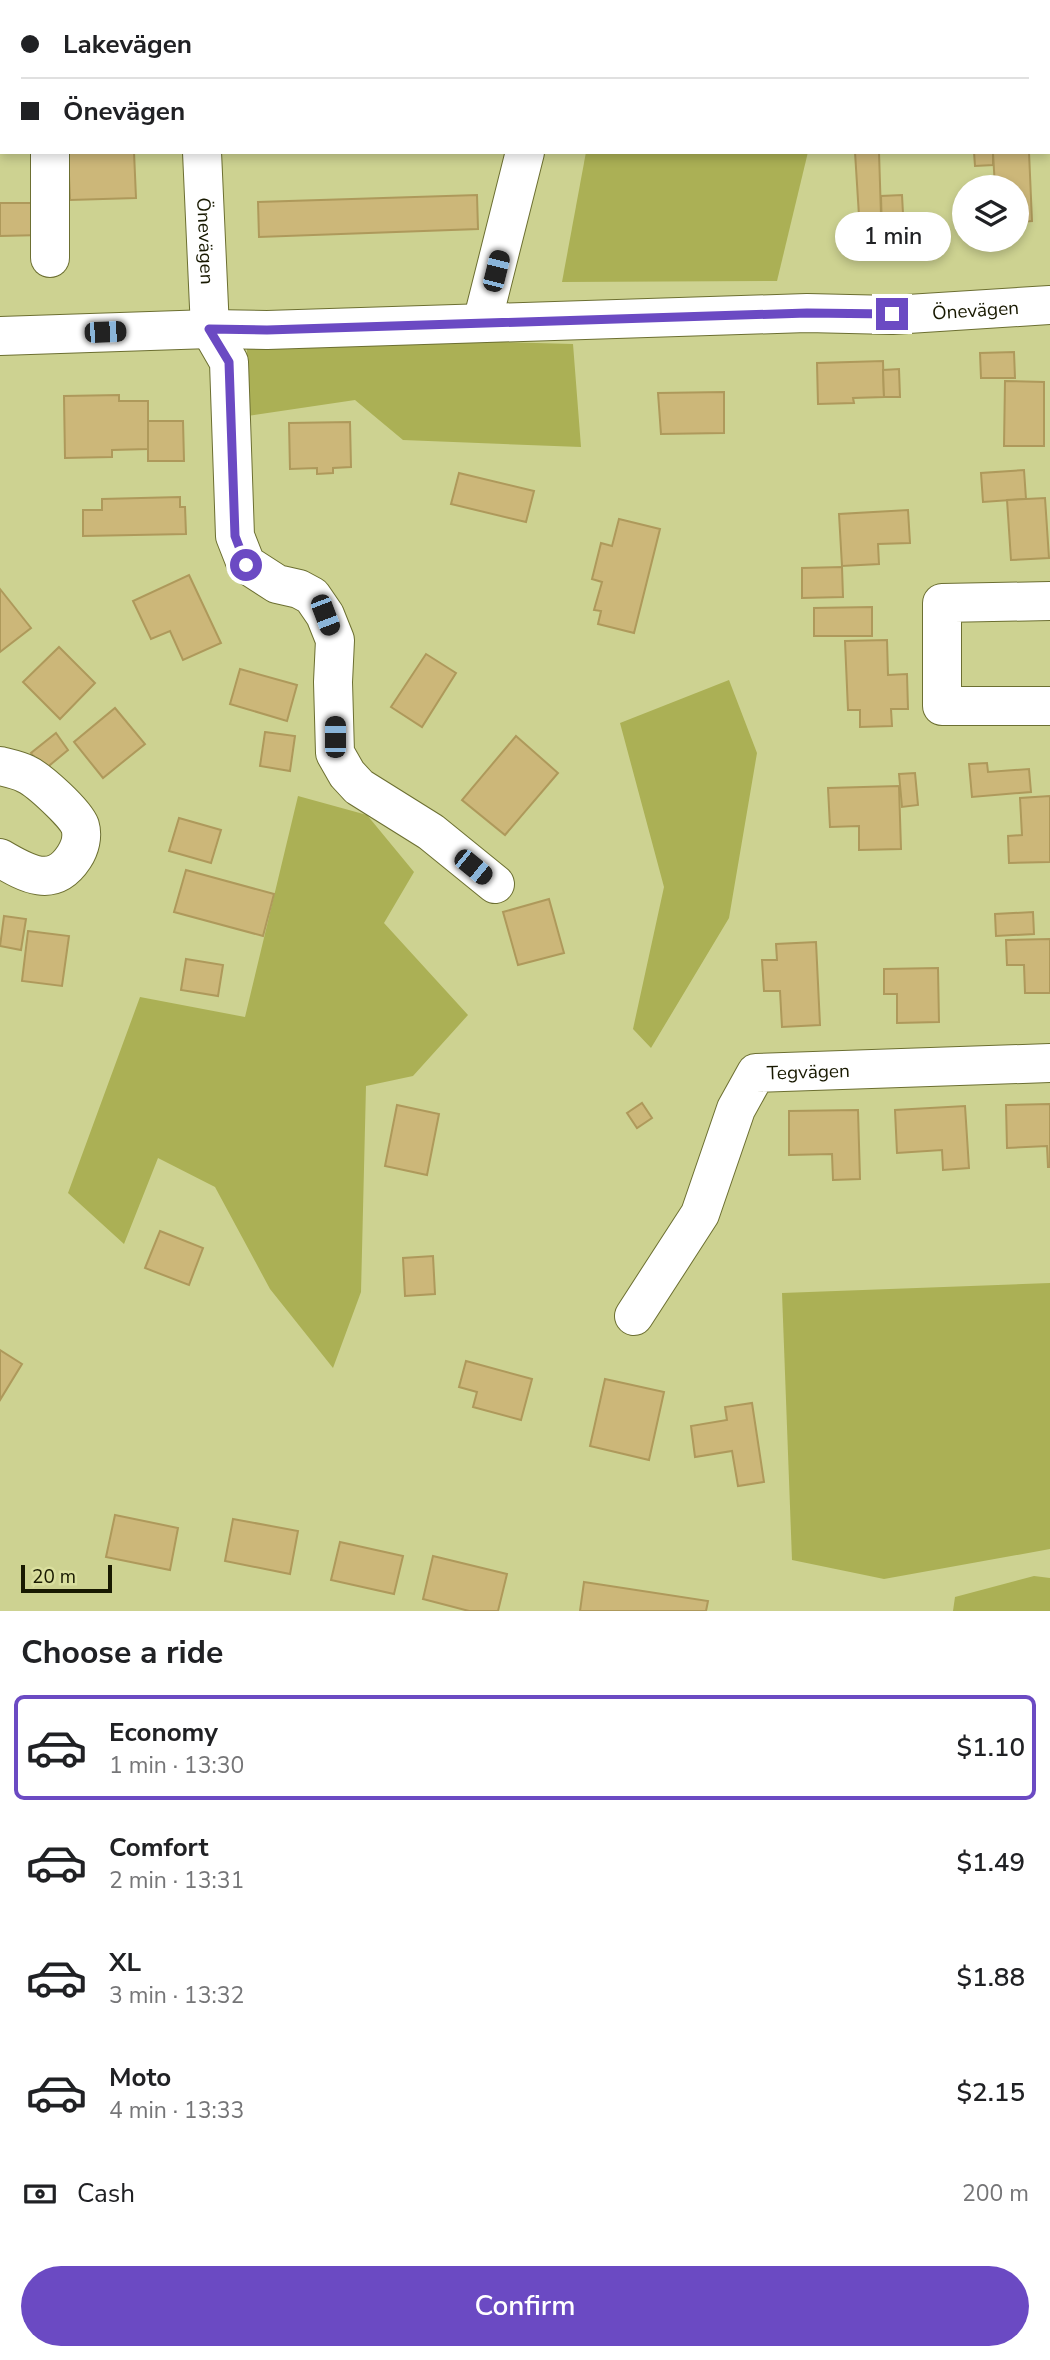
<!DOCTYPE html>
<meta charset="utf-8">
<style>
body{margin:0;font-family:"Nunito Sans",sans-serif;background:#f2f2f2;color:#202124;height:100vh;display:flex;flex-direction:column;font-size:26px;white-space:nowrap}
*{box-sizing:border-box;margin:0}
p{font-size:23px;color:#757577}
.icon{flex:none;width:38px;height:38px;fill:none;stroke:currentColor;stroke-width:2;stroke-linecap:round;stroke-linejoin:round}
.map{position:relative;height:1611px;overflow:hidden}
.details{display:flex;flex-direction:column;background:#fff;flex:1}
.details>*{flex:none}
.top-card{position:absolute;left:0px;top:0px;width:1050px;height:154px;box-shadow:0 4px 10px #0003;display:grid;align-content:center;height:154px;padding:0 21px;background:#fff}
.fabs{position:absolute;left:952px;top:175px;display:grid;gap:14px}
.fabs a{display:grid;place-items:center;width:77px;height:77px;border-radius:50%;background:#fff;box-shadow:0 4px 10px #0003;font-size:35px}
.scale{position:absolute;left:21px;bottom:18px;width:91px;box-sizing:border-box;padding-left:7px;border:4px solid #181901;border-top:0;font-size:19px;line-height:24px;white-space:nowrap;color:#181901;-webkit-text-stroke:5px #dadf9e;paint-order:stroke}
.end{position:absolute;width:32px;height:32px;margin:-16px;border:9px solid #6b4ac3;background:#fff;box-shadow:0 0 0 4px #fff}
.from{border-radius:50%}
.bubble{position:absolute;height:49px;border-radius:24px;background:#fff;box-shadow:0 4px 10px #0003;font-size:23px;font-weight:600;line-height:49px;text-align:center}
.car{position:absolute;width:21px;height:42px;margin:-21px -10px;border-radius:9px;box-shadow:0 0 5px 2px #0007;background:linear-gradient(#222 24%,#8ab4d8 0 40%,#222 0 76%,#8ab4d8 0 86%,#222 0)}
.top-card b{display:flex;align-items:center;gap:24px;height:66px;font-size:26px}
.top-card b+b{border-top:2px solid #e0e0e0}
.top-card i{width:18px;height:18px;background:#202124}
ul{padding:0;list-style:none}
li{display:flex;align-items:center;gap:21px;height:105px;margin:0 14px 10px;padding:0 7px;border:4px solid transparent;border-radius:10px}
li div{flex:1}
li b{display:block;font-size:26px}
li em{font-style:normal;font-weight:600}
li.on{border-color:#6b4ac3}
li>.icon{width:63px;height:63px;stroke-width:1.5}
h2{padding:0 21px;font-size:32px;line-height:84px}
.pay{display:flex;align-items:center;gap:18px;height:77px;padding:0 21px;font-size:26px}
.pay p{margin-inline-start:auto}
.cta{display:flex;gap:14px;margin-top:auto;padding:14px 21px}
.cta a{flex:1;height:80px;border-radius:42px;background:#6b4ac3;color:#fff;font-size:28px;font-weight:600;line-height:80px;text-align:center}
.map>svg:first-child{display:block}
.green{fill:#abb055}
.building{fill:#ccb779;stroke:#ae995b;stroke-width:2}
.lines{fill:none;stroke-linecap:round;stroke-linejoin:round}
.minor-casing{stroke:#6c6f31;stroke-width:40}
.minor{stroke:#fff;stroke-width:38}
.route{stroke:#6b4ac3;stroke-width:9}
.labels{text-anchor:middle;stroke-width:5;stroke-linejoin:round;paint-order:stroke}
.street-label{font-size:19px;fill:#181901;stroke:#dadf9e}
</style>
<div class="map">
<svg width="1050" height="1611" viewBox="0 0 1050 1611">
<rect width="100%" height="100%" fill="#cdd291"/>
<g class="green">
<path d="M614 0H846L614 2Z"/>
<path d="M586 152H808L777 281 562 282Z"/>
<path d="M432 340 573 344 581 447 403 440 355 400 247 416V348Z"/>
<path d="M729 680 757 753 729 918 651 1048 633 1029 664 887 620 723Z"/>
<path d="M298 796 367 815 414 872 384 923 468 1015 413 1076 366 1086 361 1292 333 1368 270 1289 215 1187 158 1158 124 1244 68 1193 140 997 245 1017Z"/>
<path d="M1050 1283V1549L884 1579 792 1560 782 1293Z"/>
<path d="M1034 1576 1050 1578V1611H953L955 1597Z"/>
</g>
<g class="building">
<path d="M0 0H23L2 2V54Z"/>
<rect x="63" y="0" width="66" height="2"/>
<rect x="285" y="0" width="206" height="2"/>
<path d="M68 152H134L136 198 70 200Z"/>
<path d="M855 152H879L881 215 859 216Z"/>
<path d="M974 152H1002L993 153V165L975 166Z"/>
<path d="M1029 152 1032 221 1017 222V187H995L993 153Z"/>
<path d="M477 195 478 229 259 237 258 202Z"/>
<path d="M902 195 904 232 882 234 881 196Z"/>
<path d="M0 203H42V235L0 236Z"/>
<path d="M1014 352 1015 378H981L980 353Z"/>
<path d="M883 361 884 397 853 398 854 403 818 404 817 363Z"/>
<path d="M899 369 900 397H884L883 370Z"/>
<path d="M1005 381 1044 382V446H1004Z"/>
<path d="M724 392V433L661 434 658 393Z"/>
<path d="M119 395V401H148V449L112 450V457L65 458 64 396Z"/>
<path d="M148 421H183L184 461H148Z"/>
<path d="M350 422 351 467 333 468V473L317 474V468L290 469 289 423Z"/>
<path d="M1024 470 1026 499 983 502 981 473Z"/>
<path d="M459 473 534 491 526 522 451 504Z"/>
<path d="M180 497V507H185L186 534 83 536V510H102V499Z"/>
<path d="M1045 498 1049 558 1011 560 1007 500Z"/>
<path d="M908 510 910 543 878 544 879 564 842 566 839 514Z"/>
<path d="M619 519 660 529 634 633 598 624 601 611 594 610 602 582 592 579 601 543 612 546Z"/>
<path d="M842 567 843 597 802 598V568Z"/>
<path d="M189 575 221 643 183 660 170 631 151 639 133 601Z"/>
<path d="M0 589 31 628 0 652Z"/>
<path d="M872 607V636H814V608Z"/>
<path d="M887 640 888 675 907 674 908 709H891L892 726 860 727V710H848L845 641Z"/>
<path d="M59 647 95 683 60 719 23 682Z"/>
<path d="M426 654 456 673 422 727 391 707Z"/>
<path d="M240 669 297 685 287 721 230 704Z"/>
<path d="M115 708 145 744 103 778 74 742Z"/>
<path d="M265 732 295 736 290 771 260 766Z"/>
<path d="M56 733 68 750 44 770 31 753Z"/>
<path d="M516 736 558 773 505 835 462 800Z"/>
<path d="M987 763 988 772 1029 769 1031 792 972 797 969 764Z"/>
<path d="M915 773 918 805 902 807 899 774Z"/>
<path d="M899 786 901 849 859 850V826L830 827 828 788Z"/>
<path d="M1050 796V862L1009 863 1008 836 1022 835 1020 798Z"/>
<path d="M179 818 221 830 211 863 169 851Z"/>
<path d="M186 870 274 894 263 936 174 912Z"/>
<path d="M549 899 564 953 518 965 503 912Z"/>
<path d="M1033 912 1034 934 996 936 995 914Z"/>
<path d="M4 916 26 919 21 950 0 946Z"/>
<path d="M28 931 69 936 62 986 22 981Z"/>
<path d="M1050 939V993H1025L1024 965H1007L1006 940Z"/>
<path d="M816 942 820 1025 782 1027 780 991H764L762 960H777L776 944Z"/>
<path d="M186 959 223 965 218 996 181 990Z"/>
<path d="M938 968 939 1022 897 1023V994H884V969Z"/>
<path d="M642 1103 652 1118 637 1128 627 1113Z"/>
<path d="M1050 1104V1167H1048L1047 1146 1007 1148 1006 1105Z"/>
<path d="M397 1105 439 1114 427 1175 385 1166Z"/>
<path d="M965 1106 969 1168 943 1170 942 1150 897 1153 895 1110Z"/>
<path d="M858 1110 860 1179 833 1180 832 1154 789 1155V1111Z"/>
<path d="M160 1231 203 1248 189 1285 145 1268Z"/>
<path d="M433 1256 435 1294 405 1296 403 1258Z"/>
<path d="M0 1350 22 1364 0 1400Z"/>
<path d="M466 1361 532 1379 521 1420 473 1407 477 1392 459 1387Z"/>
<path d="M605 1379 664 1392 649 1460 590 1446Z"/>
<path d="M752 1403 764 1482 738 1486 732 1451 695 1457 691 1426 727 1420 725 1407Z"/>
<path d="M115 1515 178 1528 170 1570 106 1557Z"/>
<path d="M233 1519 298 1531 290 1574 225 1561Z"/>
<path d="M340 1542 403 1556 394 1594 331 1580Z"/>
<path d="M433 1556 507 1574 498 1611H469L423 1599Z"/>
<path d="M584 1582 708 1601 706 1611H580Z"/>
</g>
<g class="lines">
<defs>
<g id="minor">
<path d="M45 0V2"/>
<path d="M197 0V2"/>
<path d="M555 0 563 2"/>
<path d="M50 152V258"/>
<path id="s1" d="M202 152 210 329 229 362 235 536 246 564 277 584 299 589 312 596 325 615 335 640 333 682 335 753 347 774 359 787 431 832 495 884"/>
<path d="M482 323 525 152"/>
<path id="s2" d="M0 336 210 329 267 330 807 313 892 315 1050 305"/>
<path d="M1050 601 942 603V706H1050"/>
<path d="M0 766C8 768 18 770 26 774 39 780 75 813 80 826 83 836 80 848 74 857 53 889 27 874 0 858"/>
<path id="s3" d="M634 1316 700 1214 736 1109 756 1073 1050 1063"/>
</g>
</defs>
<use href="#minor" class="minor-casing"/>
<use href="#minor" class="minor"/>
</g>
<g class="lines">
<path class="route" d="M246 565 235 536 229 362 209 329 267 330 807 313 892 314"/>
</g>
<g class="labels">
<g class="street-label">
<text dy="7" stroke="none"><textPath href="#s1" startOffset="89">Önevägen</textPath></text>
<text dy="7" stroke="none"><textPath href="#s2" startOffset="976">Önevägen</textPath></text>
<text dy="7" stroke="none"><textPath href="#s3" startOffset="326">Tegvägen</textPath></text>
</g>
</g>
</svg>
<div class="fabs">
<a><svg class="icon" aria-label="layers" viewBox="0 0 24 24"><path d="M12 4l9 5-9 5-9-5zM3 14l9 5 9-5"/></svg></a>
</div>
<div class="scale">20 m</div>
<i class="end from" style="left:246px;top:565px"></i>
<i class="end" style="left:892px;top:314px"></i>
<div class="bubble" style="left:835px;top:212px;width:116px">1 min</div>
<i class="car" style="left:496px;top:271px;rotate:14deg"></i>
<i class="car" style="left:105px;top:332px;rotate:88deg"></i>
<i class="car" style="left:325px;top:615px;rotate:159deg"></i>
<i class="car" style="left:335px;top:737px;rotate:0deg"></i>
<i class="car" style="left:473px;top:867px;rotate:129deg"></i>
<div class="top-card">
<b><i class="from"></i>Lakevägen</b>
<b><i></i>Önevägen</b>
</div>
</div>
<section class="details">
<h2>Choose a ride</h2>
<ul>
<li class="on"><svg class="icon" aria-label="car" viewBox="0 0 24 24"><path d="M5 17H2v-5l4-1 3-4h7l3 4 3 1v5h-3M9 17h6M6 11h13"/><circle cx="7" cy="17" r="2"/><circle cx="17" cy="17" r="2"/></svg><div><b>Economy</b><p>1 min · 13:30</p></div><em>$1.10</em></li>
<li><svg class="icon" aria-label="car" viewBox="0 0 24 24"><path d="M5 17H2v-5l4-1 3-4h7l3 4 3 1v5h-3M9 17h6M6 11h13"/><circle cx="7" cy="17" r="2"/><circle cx="17" cy="17" r="2"/></svg><div><b>Comfort</b><p>2 min · 13:31</p></div><em>$1.49</em></li>
<li><svg class="icon" aria-label="car" viewBox="0 0 24 24"><path d="M5 17H2v-5l4-1 3-4h7l3 4 3 1v5h-3M9 17h6M6 11h13"/><circle cx="7" cy="17" r="2"/><circle cx="17" cy="17" r="2"/></svg><div><b>XL</b><p>3 min · 13:32</p></div><em>$1.88</em></li>
<li><svg class="icon" aria-label="car" viewBox="0 0 24 24"><path d="M5 17H2v-5l4-1 3-4h7l3 4 3 1v5h-3M9 17h6M6 11h13"/><circle cx="7" cy="17" r="2"/><circle cx="17" cy="17" r="2"/></svg><div><b>Moto</b><p>4 min · 13:33</p></div><em>$2.15</em></li>
</ul>
<div class="pay"><svg class="icon" aria-label="cash" viewBox="0 0 24 24"><path d="M3 7h18v10H3z"/><circle cx="12" cy="12" r="2"/></svg>Cash<p>200 m</p></div>
<div class="cta"><a>Confirm</a></div>
</section>
